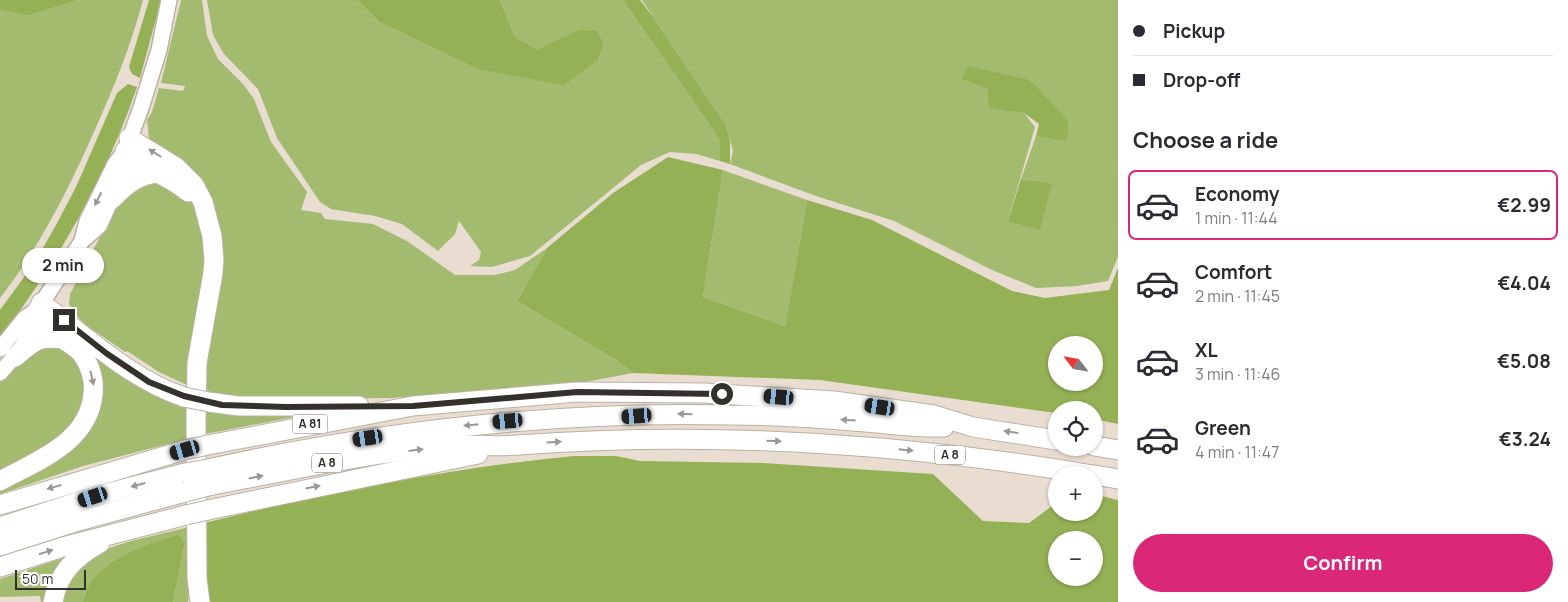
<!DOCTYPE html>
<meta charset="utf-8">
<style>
body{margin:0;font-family:Manrope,sans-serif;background:#f7f7f7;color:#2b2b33;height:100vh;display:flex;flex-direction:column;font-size:19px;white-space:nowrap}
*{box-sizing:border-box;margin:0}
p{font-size:16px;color:#7c7c81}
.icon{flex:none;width:28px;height:28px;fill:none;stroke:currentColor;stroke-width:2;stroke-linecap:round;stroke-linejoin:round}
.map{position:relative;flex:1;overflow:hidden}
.side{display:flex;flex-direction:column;background:#fff;width:450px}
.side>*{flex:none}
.top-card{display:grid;align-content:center;height:110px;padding:0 15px;background:#fff}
.needle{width:32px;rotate:301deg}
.fabs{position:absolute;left:1048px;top:336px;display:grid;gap:10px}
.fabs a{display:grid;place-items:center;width:55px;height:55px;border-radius:50%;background:#fff;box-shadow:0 1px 4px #0004;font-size:25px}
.scale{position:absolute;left:15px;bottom:12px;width:71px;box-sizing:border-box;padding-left:5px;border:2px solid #34302b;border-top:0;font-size:14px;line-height:18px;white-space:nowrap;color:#34302b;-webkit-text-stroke:4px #fff;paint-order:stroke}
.end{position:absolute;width:22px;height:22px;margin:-11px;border:6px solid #34302b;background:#fff;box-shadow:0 0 0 2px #fff}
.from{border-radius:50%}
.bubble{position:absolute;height:35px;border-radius:18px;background:#fff;box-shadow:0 1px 4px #0004;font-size:16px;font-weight:700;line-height:35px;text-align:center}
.car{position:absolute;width:15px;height:30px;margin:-15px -8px;border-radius:6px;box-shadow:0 0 4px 1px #0007;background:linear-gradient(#222 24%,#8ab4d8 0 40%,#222 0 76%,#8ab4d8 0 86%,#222 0)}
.top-card b{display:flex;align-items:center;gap:18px;height:48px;font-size:19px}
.top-card b+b{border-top:1px solid #e1e1e2}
.top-card i{width:12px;height:12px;background:#2b2b33}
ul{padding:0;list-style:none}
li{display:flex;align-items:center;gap:15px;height:70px;margin:0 10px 8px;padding:0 5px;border:2px solid transparent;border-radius:8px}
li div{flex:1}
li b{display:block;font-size:19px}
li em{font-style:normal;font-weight:700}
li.selected{border-color:#db2777}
li>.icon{width:45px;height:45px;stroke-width:1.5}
h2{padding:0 15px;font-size:22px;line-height:60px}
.button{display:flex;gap:10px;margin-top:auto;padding:10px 15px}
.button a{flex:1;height:58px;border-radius:30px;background:#db2777;color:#fff;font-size:20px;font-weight:700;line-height:58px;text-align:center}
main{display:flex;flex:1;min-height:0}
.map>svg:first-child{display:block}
.green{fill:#a2bb6f;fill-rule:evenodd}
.forest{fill:#95b155;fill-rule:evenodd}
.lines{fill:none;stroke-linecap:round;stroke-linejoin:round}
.secondary-casing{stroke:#bcb1a5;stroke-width:18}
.highway-casing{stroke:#bcb1a5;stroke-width:21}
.secondary{stroke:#fff;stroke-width:15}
.highway{stroke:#fff;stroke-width:19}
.highway-bridge-casing{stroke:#bcb1a5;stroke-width:21;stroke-linecap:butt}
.highway-bridge{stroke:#fff;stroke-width:19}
.oneway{fill:#9a9895}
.route{stroke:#34302b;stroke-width:6}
.labels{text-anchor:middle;stroke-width:4.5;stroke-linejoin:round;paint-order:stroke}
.shield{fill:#fff;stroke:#716e6b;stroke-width:1}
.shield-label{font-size:12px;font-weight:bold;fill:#34302b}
</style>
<main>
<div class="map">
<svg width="1118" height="602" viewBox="0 0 1118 602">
<rect width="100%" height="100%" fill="#e9ddd1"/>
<g class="green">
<path d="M79 0H143C131 46 113 89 94 132 68 190 39 248 0 298V10L27 16Z"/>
<path d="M181 0H202L207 36 218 59 243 84 254 99 271 142 307 192 301 210 321 213 325 219 373 224 407 241 455 275H495L515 270 547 248 517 301 616 360 633 373 585 382 391 398 302 399 222 396 221 394 204 390 219 232 149 138 147 120 152 112 159 88 183 91 185 86 161 83Z"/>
<path d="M207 0H357L379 22 477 69 599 59 604 42 596 30 580 29 537 51 515 37 500 0H623L720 140V161L696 154 670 152 641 165 530 256 492 267 470 266 479 260 481 252 459 221 455 234 438 251 402 224 375 216 331 209 320 202 277 138 258 89 224 54 213 35Z"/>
<path d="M642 0H1118V257L1108 281 1077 286 1036 288 992 270 894 221 816 196 730 164 733 151 726 125ZM1030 80 1045 98 1067 140 1036 136 1021 179 1052 183 1008 221 1035 127 1024 113 990 109 987 88Z"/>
<path d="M723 170 807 200 785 326 703 297Z"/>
<path d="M152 178 188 197 196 207 208 251 189 386 159 372 127 351 125 352 86 325 73 312 69 304 70 294 122 195Z"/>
<path d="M40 343 74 352 89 389 70 433 0 476V380Z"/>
<path d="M91 348 189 406 187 439 83 466 0 494V487L83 431Z"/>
<path d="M204 409 305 414V415L205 434Z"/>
<path d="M189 527 190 580 188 602H173L185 543 85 593 83 602H59L62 588 94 553 131 541Z"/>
<path d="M72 555 48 602H41L40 596 0 597V579Z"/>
</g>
<g class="forest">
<path d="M0 0H79L27 16 0 10Z"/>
<path d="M149 0H161L140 78 132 74 129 67Z"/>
<path d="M357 0H500L515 37 537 50 580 29 596 30 604 42 599 59 564 85 477 69 379 22Z"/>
<path d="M623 0H640L654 18 726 125 730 141V164L720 161V140Z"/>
<path d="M968 66 1030 80 1068 121 1067 141 1036 136 1039 124 1024 113 989 109 987 88 962 79Z"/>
<path d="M128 84 137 87C106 178 58 261 0 338V310L35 262 56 225 76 187 117 93Z"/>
<path d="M668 157 723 170 703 297 785 326 807 200 872 220 1012 291 1045 298 1109 290 1118 268V424L1094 419V410H1056V413L820 380 633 373 616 360 517 301 547 248 613 193ZM1056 345H1094V382H1056Z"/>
<path d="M1021 179 1052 183 1040 230 1008 221Z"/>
<path d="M574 456H616L640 461 763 463 933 474 983 521 1029 523 1056 503V512H1094V494L1118 500V602H206V523L208 522C330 492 451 468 574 456ZM1056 540H1094V578H1056Z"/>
<path d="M178 535 185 543 173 602H83C90 562 145 545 178 535Z"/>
</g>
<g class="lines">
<defs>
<g id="secondary">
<path d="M82 241 87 221 115 164 125 151 141 108 159 50 169 0"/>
<path d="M0 349 25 318 38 309 82 241 99 226 127 165 125 151"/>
<path d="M0 373C15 356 37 332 38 309"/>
</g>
<g id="highway">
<path d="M129 138 176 167 194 185 203 202 212 236 214 260 213 273 197 363 196 419 197 578 200 602"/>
<path d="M125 151C143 170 169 175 188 192"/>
<path d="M112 199C126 185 137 175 158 173"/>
<path d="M41 303C87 337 130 379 184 397"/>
<path d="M15 357C35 340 38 336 65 339"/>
<path d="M209 402 238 406H359"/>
<path d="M208 445 413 406 577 392 704 393 834 401 934 415 973 427 1056 440"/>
<path d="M1094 446 1118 450"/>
<path d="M208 469C379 431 553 411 729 415 774 415 820 418 865 422 891 424 918 428 944 427"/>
<path d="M1094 475 1118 479"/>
<path d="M0 481C37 461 89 442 93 394 95 380 90 365 82 354 72 342 56 338 46 326 42 322 40 314 38 309"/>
<path d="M208 486C287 471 366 453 446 446 470 444 494 447 518 445 710 431 903 443 1093 475"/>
<path d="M0 505 185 450"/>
<path d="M208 510 478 454"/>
<path d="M0 527 93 497 185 473"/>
<path d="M0 546 78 521 185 492"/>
<path d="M0 567 63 547 186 515"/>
<path d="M53 602C58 573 75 557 100 543"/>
</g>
</defs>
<use href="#secondary" class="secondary-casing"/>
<use href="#highway" class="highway-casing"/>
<use href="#secondary" class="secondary"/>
<use href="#highway" class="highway"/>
<defs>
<g id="highway-bridge">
<path d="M184 397 209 402"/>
<path d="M185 450 208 445"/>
<path d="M185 473 208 469"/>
<path d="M185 492 208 486"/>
<path d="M186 515 208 510"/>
</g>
</defs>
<use href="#highway-bridge" class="highway-bridge-casing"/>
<use href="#highway-bridge" class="highway-bridge"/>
</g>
<defs><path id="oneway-solid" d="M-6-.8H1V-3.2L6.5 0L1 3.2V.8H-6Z" transform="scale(1.25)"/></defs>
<g class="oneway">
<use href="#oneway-solid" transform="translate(155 153) rotate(-148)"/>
<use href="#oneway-solid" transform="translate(98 199) rotate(116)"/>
<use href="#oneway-solid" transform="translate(92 378) rotate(77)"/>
<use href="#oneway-solid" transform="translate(685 414) rotate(-179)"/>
<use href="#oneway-solid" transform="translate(848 420) rotate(-176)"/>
<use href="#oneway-solid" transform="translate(471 425) rotate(174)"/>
<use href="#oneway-solid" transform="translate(1011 432) rotate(-171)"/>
<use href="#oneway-solid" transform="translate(774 441) rotate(2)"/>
<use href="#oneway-solid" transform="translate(554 442) rotate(-3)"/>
<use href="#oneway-solid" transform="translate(416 450) rotate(-7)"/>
<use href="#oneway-solid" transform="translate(906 450) rotate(6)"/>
<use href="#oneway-solid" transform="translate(256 477) rotate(-11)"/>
<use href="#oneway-solid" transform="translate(138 485) rotate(165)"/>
<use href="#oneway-solid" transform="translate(54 487) rotate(164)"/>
<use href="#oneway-solid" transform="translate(313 487) rotate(-11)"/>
<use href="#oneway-solid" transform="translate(46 552) rotate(-17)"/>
</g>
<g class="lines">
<path class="route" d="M64 320 106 353 149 382 184 396 222 405 286 407 413 406 577 392 722 394"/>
</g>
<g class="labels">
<g class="shield">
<rect x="292.5" y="414.5" width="35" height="19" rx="4"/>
<rect x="935" y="445.5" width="30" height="19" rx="4"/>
<rect x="312" y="453.5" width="30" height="19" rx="4"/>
</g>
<g class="shield-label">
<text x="310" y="428">A 81</text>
<text x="950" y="459">A 8</text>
<text x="327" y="467">A 8</text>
</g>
</g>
</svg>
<div class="fabs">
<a><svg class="needle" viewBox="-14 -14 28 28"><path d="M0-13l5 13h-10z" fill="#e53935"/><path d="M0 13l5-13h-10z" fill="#7c7c81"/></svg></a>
<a><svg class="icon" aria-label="locate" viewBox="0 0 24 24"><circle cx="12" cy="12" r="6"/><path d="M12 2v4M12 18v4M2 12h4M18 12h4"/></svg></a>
<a>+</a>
<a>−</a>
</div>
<div class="scale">50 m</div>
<i class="end from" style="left:722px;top:394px"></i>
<i class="end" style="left:64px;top:320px"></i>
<div class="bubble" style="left:22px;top:248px;width:82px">2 min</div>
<i class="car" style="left:779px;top:397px;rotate:275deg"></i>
<i class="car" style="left:880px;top:407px;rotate:279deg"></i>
<i class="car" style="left:637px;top:416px;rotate:266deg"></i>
<i class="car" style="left:508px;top:421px;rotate:265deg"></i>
<i class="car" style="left:368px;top:438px;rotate:261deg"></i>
<i class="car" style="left:185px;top:450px;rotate:254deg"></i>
<i class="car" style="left:93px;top:497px;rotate:252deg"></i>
</div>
<section class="side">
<div class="top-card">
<b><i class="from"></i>Pickup</b>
<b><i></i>Drop-off</b>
</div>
<h2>Choose a ride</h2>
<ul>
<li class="selected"><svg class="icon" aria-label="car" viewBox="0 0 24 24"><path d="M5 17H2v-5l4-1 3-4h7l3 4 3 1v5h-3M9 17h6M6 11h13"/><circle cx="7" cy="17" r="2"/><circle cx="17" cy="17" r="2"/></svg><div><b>Economy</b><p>1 min · 11:44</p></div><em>€2.99</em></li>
<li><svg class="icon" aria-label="car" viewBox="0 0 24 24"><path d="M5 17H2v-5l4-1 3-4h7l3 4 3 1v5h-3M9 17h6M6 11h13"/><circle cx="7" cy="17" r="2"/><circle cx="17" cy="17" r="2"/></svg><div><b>Comfort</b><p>2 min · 11:45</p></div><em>€4.04</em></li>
<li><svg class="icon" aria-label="car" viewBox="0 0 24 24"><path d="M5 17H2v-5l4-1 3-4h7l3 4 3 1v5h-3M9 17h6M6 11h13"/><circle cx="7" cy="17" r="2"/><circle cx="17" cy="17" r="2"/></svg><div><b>XL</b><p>3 min · 11:46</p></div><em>€5.08</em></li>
<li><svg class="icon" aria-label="car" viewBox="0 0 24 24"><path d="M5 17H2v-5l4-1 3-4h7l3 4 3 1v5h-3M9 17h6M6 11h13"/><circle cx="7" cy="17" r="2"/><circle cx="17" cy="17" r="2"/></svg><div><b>Green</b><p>4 min · 11:47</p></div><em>€3.24</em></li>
</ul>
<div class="button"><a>Confirm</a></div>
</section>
</main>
